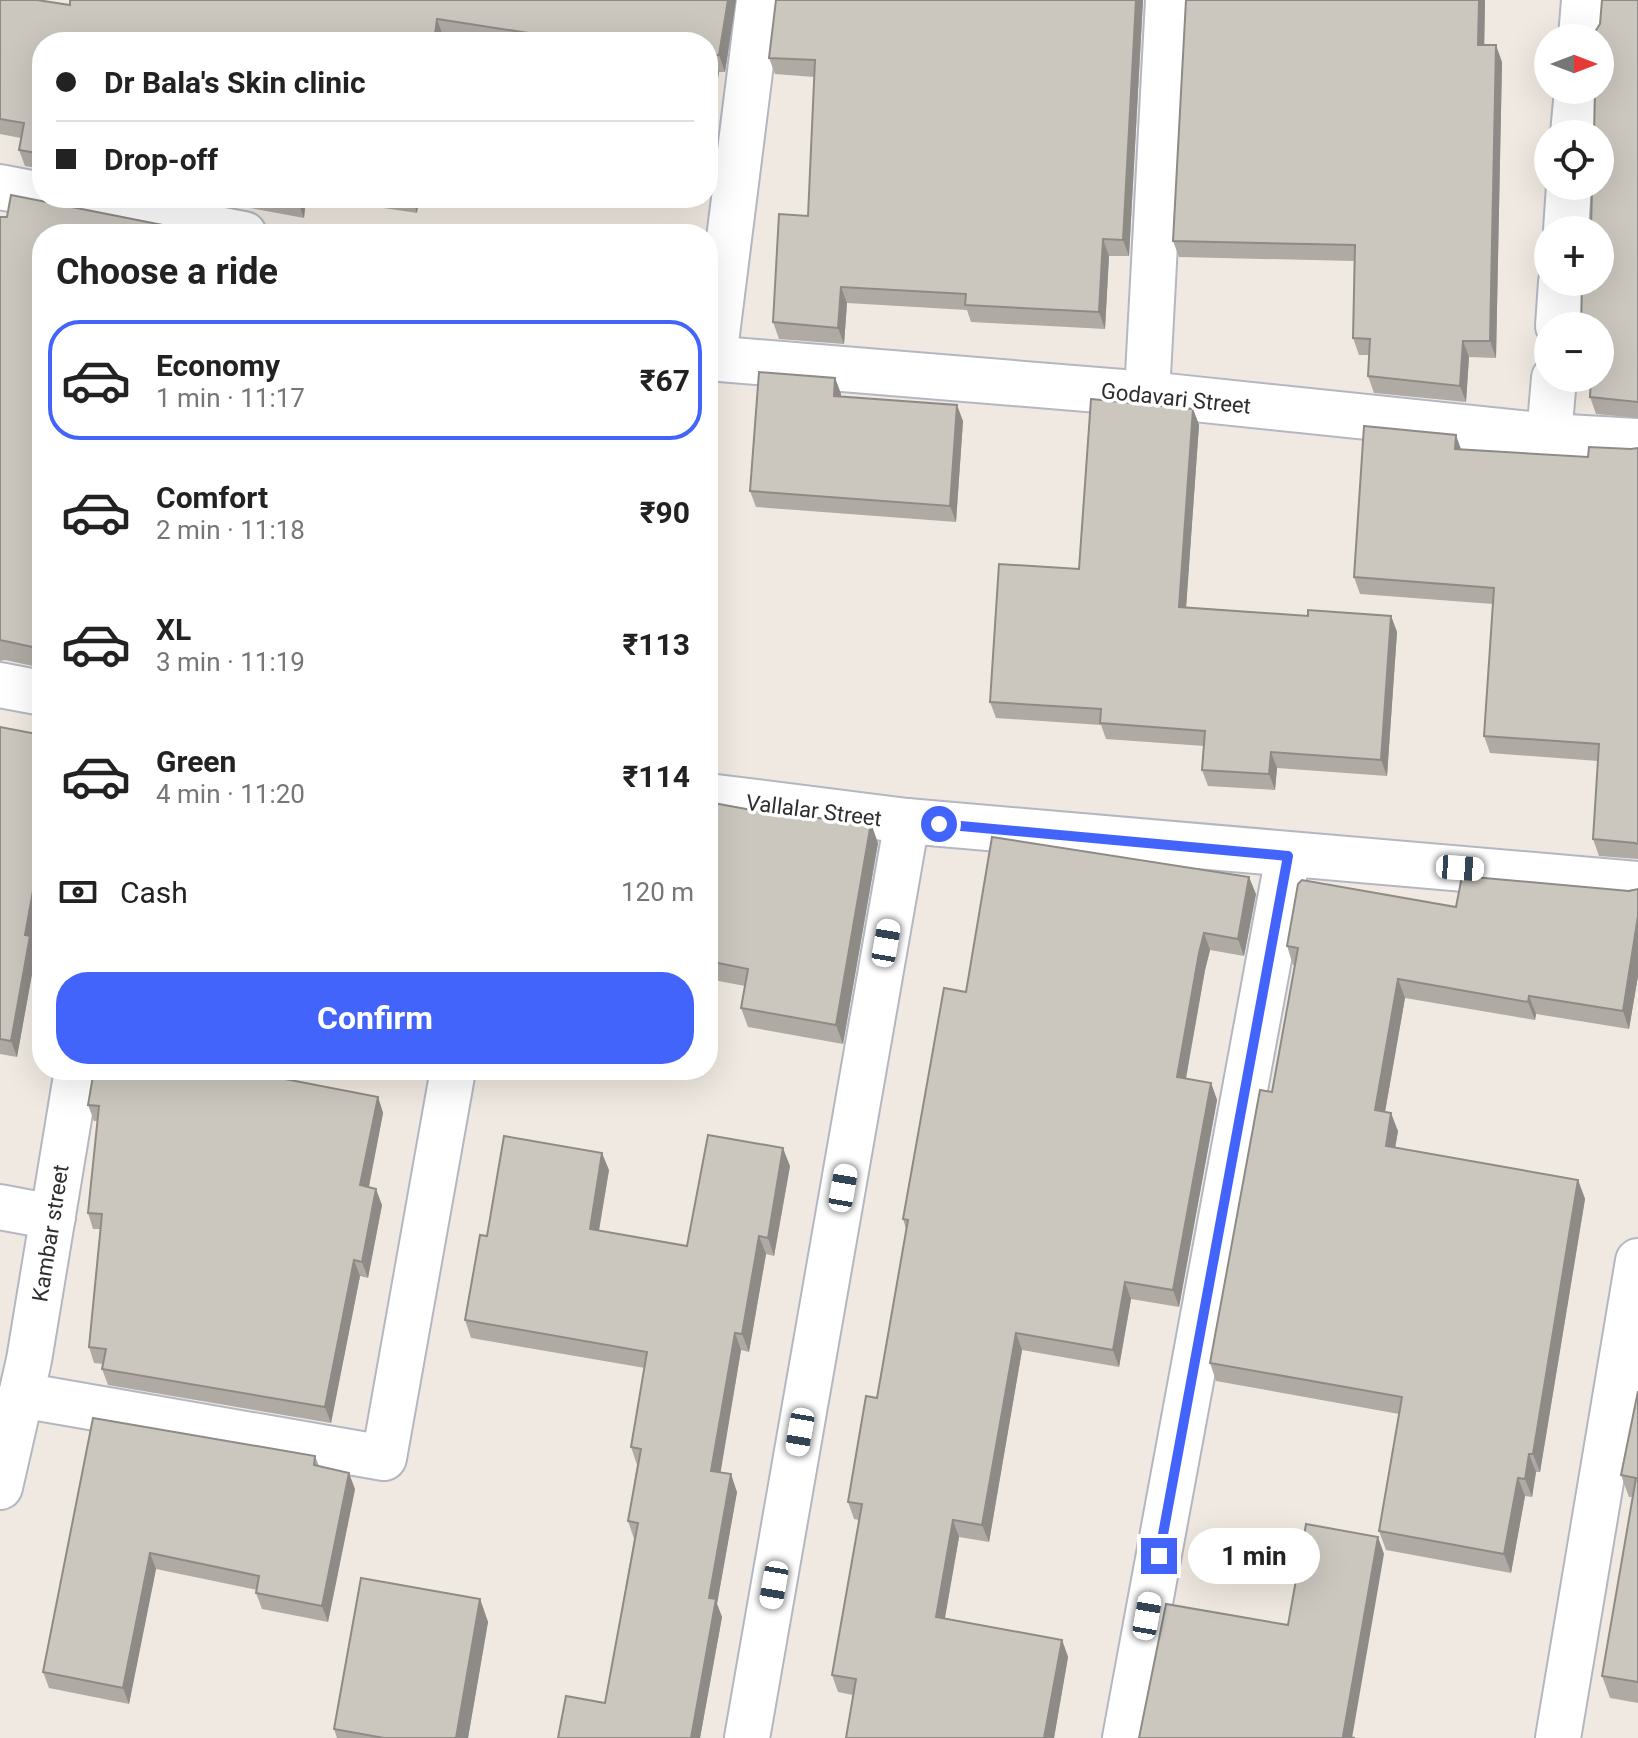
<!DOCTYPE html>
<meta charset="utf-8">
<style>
body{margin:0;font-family:Roboto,sans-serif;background:#f6f6f6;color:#222;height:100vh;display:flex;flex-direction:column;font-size:30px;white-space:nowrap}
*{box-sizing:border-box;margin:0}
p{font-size:26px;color:#767676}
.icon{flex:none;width:44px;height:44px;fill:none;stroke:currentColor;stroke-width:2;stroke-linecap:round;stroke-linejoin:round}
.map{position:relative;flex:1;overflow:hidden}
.drawer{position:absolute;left:32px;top:224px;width:686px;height:856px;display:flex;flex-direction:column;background:#fff;border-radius:32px;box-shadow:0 8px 32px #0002}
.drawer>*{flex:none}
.hud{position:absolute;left:32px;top:32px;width:686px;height:176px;border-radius:32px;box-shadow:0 8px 32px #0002;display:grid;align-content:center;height:176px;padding:0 24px;background:#fff}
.needle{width:52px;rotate:90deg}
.controls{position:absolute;left:1534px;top:24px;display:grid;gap:16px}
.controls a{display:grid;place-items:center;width:80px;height:80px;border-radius:50%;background:#fff;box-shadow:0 8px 32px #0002;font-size:40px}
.end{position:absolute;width:36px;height:36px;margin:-18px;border:10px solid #4264fb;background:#fff;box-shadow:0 0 0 4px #fff}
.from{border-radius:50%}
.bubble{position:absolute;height:56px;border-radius:28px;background:#fff;box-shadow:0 8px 32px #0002;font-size:26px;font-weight:700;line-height:56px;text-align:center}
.car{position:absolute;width:24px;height:48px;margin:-24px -12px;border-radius:10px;box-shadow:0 0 6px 2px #0007;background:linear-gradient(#fff 24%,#345 0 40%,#fff 0 76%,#345 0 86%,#fff 0)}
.hud b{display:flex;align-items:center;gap:28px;height:76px;font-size:30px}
.hud b+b{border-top:2px solid #e0e0e0}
.hud i{width:20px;height:20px;background:#222}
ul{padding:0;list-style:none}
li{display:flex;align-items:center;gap:24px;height:120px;margin:0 16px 12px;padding:0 8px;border:4px solid transparent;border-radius:32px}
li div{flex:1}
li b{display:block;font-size:30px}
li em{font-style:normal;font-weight:700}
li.current{border-color:#4264fb}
li>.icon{width:72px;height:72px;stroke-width:1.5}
h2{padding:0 24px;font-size:36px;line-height:96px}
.pay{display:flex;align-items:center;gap:20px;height:88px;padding:0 24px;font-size:30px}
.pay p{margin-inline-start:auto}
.action{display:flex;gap:16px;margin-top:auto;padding:16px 24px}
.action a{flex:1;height:92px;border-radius:32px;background:#4264fb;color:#fff;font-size:32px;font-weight:700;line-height:92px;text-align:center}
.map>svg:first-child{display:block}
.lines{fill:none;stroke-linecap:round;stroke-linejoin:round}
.street-casing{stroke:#b4b7c1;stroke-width:48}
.street{stroke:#fff;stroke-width:44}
.wall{fill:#afaba4}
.shaded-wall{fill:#8e8b86}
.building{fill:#cbc7bf;stroke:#8e8b86;stroke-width:2}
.route{stroke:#4264fb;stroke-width:10}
.labels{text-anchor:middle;stroke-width:7;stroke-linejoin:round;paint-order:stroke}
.street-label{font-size:22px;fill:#2e2e2e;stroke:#fff}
</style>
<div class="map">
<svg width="1638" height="1738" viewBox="0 0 1638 1738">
<rect width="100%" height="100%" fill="#efe9e1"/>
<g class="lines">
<defs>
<g id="street">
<path d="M1581 38 1584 0"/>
<path d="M1573 134 1577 90"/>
<path d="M0 187 42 195"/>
<path d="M56 198 244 234"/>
<path d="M1566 230 1569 186"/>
<path d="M1558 326 1561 282"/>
<path d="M708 358 1147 394 1549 436 1638 441"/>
<path d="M714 358 759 0"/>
<path d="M1147 394 1168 0"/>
<path d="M1549 436 1554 378"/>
<path d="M0 685 42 693"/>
<path d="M708 796 907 821 1638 884"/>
<path d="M0 1207 53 1217"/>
<path d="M21 1395 384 1458 453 1070"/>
<path d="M0 1487 29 1360 77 1070"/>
<path d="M747 1738 907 821"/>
<path d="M1125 1738 1288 856"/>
<path d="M1558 1738 1638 1261"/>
</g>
</defs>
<use href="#street" class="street-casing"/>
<use href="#street" class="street"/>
</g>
<g class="wall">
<path d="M0 0 70 5V0H736L725 72H719L716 90 708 88V42H484L443 36 442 42H42V169L25 166 19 150 21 138 0 134Z"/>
<path d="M1143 0 1129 256H1109L1105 329 971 322 967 310 847 303 844 344 779 339 773 322 808 216 814 77 775 74 769 58Z"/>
<path d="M1186 0H1485L1484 45 1502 62 1496 358 1469 357 1466 402 1374 393 1368 376 1369 355H1359L1353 338 1354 261 1179 257 1173 241Z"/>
<path d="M1638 0V418L1596 414 1590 397 1600 282V24Z"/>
<path d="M197 198H306L304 218Z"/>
<path d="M316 198H419L417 213Z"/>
<path d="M0 217 42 234V668L5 660 0 661Z"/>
<path d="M835 378 841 394V397L963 421 956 522 756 507 750 491Z"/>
<path d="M1193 409 1199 425 1186 607 1308 616H1391L1397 632 1387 776 1277 768 1275 790 1208 786 1202 770 1204 746 1106 739 1101 725 996 718 990 702 1079 569Z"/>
<path d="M1638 448V859L1599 856 1593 839 1598 761 1490 753 1484 736 1493 604 1360 594 1354 577 1461 449 1588 457Z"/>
<path d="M0 727 42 735V889L32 942 36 952 17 1057 0 1054Z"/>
<path d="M708 802 878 843 843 1044 748 1027 741 1008 745 986 708 979Z"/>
<path d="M1638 889V976L1629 1029 1536 1014 1535 1020 1405 998 1385 1112 1398 1131 1395 1148 1578 1180 1585 1199 1540 1472H1536L1532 1497 1525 1496 1511 1573 1386 1550 1379 1531 1399 1414 1216 1381 1210 1363 1272 1092 1295 965H1293L1287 946 1456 907Z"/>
<path d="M1256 894 1244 956 1210 950 1205 970 1186 1079 1211 1083 1217 1100 1179 1307 1131 1299 1119 1367 1022 1350 989 1542 959 1537 945 1618 1062 1640 1068 1657 1054 1738H846L853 1695 838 1692 832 1675 859 1520 854 1519 848 1502 877 1398 906 1229 903 1219 966 992Z"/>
<path d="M94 1070H256V1073L378 1097 383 1113 369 1187 382 1205 368 1278 360 1276 331 1423 108 1385 102 1369 103 1364 94 1363 89 1347 100 1229H93L88 1213 97 1121H94L88 1105Z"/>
<path d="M790 1166 774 1256 766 1254 749 1352 741 1350 720 1472 737 1492 717 1604 722 1617 700 1738H558L605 1703 634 1539 628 1521 637 1465 631 1447 645 1368 471 1338 465 1320 487 1236 609 1170 599 1231 687 1246Z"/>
<path d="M1638 1391V1703L1610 1698 1602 1676 1633 1497H1629L1621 1475Z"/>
<path d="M93 1418 315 1456 319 1466 355 1489 328 1622 262 1609 256 1593 257 1590 156 1569 129 1704 49 1688 43 1672Z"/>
<path d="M480 1599 488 1622 468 1738H337L334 1729Z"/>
</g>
<g class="shaded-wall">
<path d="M728 0H736L725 72 719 55Z"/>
<path d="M1136 0H1143L1129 256 1123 240Z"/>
<path d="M1479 0H1485L1484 61 1478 45Z"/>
<path d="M437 19 443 36 442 42H434Z"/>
<path d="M1496 45 1502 62 1496 358 1490 341Z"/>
<path d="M713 55 719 72 716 90 710 73Z"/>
<path d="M298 198H306L304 218 298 201Z"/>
<path d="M412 198H419L417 213Z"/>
<path d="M1103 239 1109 256 1105 329 1099 312Z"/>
<path d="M841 287 847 303 844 344 838 328Z"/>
<path d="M1463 341 1469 357 1466 402 1460 386Z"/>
<path d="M835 378 841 394 840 412 834 396Z"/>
<path d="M957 405 963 421 956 522 950 506Z"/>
<path d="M1193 409 1199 425 1185 623 1179 607Z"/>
<path d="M1456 435 1462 452 1455 449Z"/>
<path d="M1391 616 1397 632 1387 776 1381 760Z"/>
<path d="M1271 752 1277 768 1275 790 1269 774Z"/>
<path d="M871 823 878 843 843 1044 836 1025Z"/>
<path d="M42 841V889L32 942 36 952 17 1057 11 1041 25 935Z"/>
<path d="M1249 877 1256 894 1244 956 1238 939Z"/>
<path d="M1638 916V976L1629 1029 1623 1011Z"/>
<path d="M1204 933 1210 950 1205 970 1183 1094 1177 1077 1199 953Z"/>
<path d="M1398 979 1405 998 1382 1129 1375 1110Z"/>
<path d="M1529 996 1536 1014 1535 1020 1528 1002Z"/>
<path d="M1211 1083 1217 1100 1179 1307 1173 1290Z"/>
<path d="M378 1097 383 1113 366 1201 360 1185Z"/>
<path d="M1391 1113 1398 1131 1392 1165 1386 1146Z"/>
<path d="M783 1148 790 1166 774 1256 768 1238Z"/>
<path d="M602 1153 609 1170 596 1247 590 1229Z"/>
<path d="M1578 1180 1585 1199 1540 1472 1533 1454Z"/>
<path d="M376 1189 382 1205 368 1278 362 1262Z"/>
<path d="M759 1236 766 1254 749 1352 742 1334Z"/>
<path d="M354 1260 360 1276 331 1423 325 1407Z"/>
<path d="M1125 1282 1131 1299 1119 1367 1113 1350Z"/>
<path d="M735 1333 741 1350 718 1488 711 1471Z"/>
<path d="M1016 1333 1022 1350 989 1542 982 1525Z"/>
<path d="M1529 1454 1536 1472 1532 1497 1525 1479Z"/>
<path d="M349 1473 355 1489 328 1622 322 1606Z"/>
<path d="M731 1474 737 1492 717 1604 722 1617 700 1738H691L709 1598Z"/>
<path d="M1518 1478 1525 1496 1511 1573 1504 1554Z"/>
<path d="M953 1520 959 1537 942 1634 936 1617Z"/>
<path d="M1378 1537 1384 1554 1352 1738 1343 1736Z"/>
<path d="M150 1553 156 1569 129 1704 123 1688Z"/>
<path d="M480 1599 488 1622 468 1738H456Z"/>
<path d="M1062 1640 1068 1657 1054 1738H1044Z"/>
</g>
<g class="building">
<path d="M0 0H37L70 5V0H728L719 55H713L710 73H708V42H587L437 19 434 42H42V154L19 150 24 123 0 119Z"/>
<path d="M776 0H1136L1123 240 1103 239 1099 312 965 305 966 294 841 287 838 328 773 322 779 214 808 216 815 60 769 58Z"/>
<path d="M1186 0H1479L1478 45H1496L1490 341H1463L1460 386 1368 376 1370 339 1353 338 1355 245 1173 241Z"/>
<path d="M1602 0H1638V402L1590 397 1591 378H1600V326H1581L1582 282H1600V230H1591L1592 186H1600V134H1594L1595 90H1600V38H1591L1600 24Z"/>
<path d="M11 195 193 231 192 234H42V649L0 640V217H7Z"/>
<path d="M280 198H298V201Z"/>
<path d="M759 372 835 378 834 396 957 405 950 506 750 491Z"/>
<path d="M1091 399 1193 409 1179 607 1308 616V610L1391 616 1381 760 1271 752 1269 774 1202 770 1205 731 1100 723 1101 709 990 702 999 564 1079 569Z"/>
<path d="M1364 426 1456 435 1455 449 1588 457 1589 447 1631 449 1638 448V844L1635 843 1593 839 1599 744 1484 736 1494 588 1354 577Z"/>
<path d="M0 727 42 735V841L25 935 30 936 11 1041 0 1039Z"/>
<path d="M708 802 774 814 871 823 836 1025 741 1008 748 969 708 961Z"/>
<path d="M992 837 1249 877 1238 939 1204 933 1199 953 1177 1077 1211 1083 1173 1290 1125 1282 1113 1350 1016 1333 982 1525 953 1520 936 1617 1062 1640 1044 1738H846L856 1679 832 1675 862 1504 848 1502 866 1396 877 1398 908 1220 903 1219 944 988 966 992Z"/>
<path d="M1462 876 1629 891 1638 889V916L1623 1011 1529 996 1528 1002 1398 979 1375 1110 1391 1113 1386 1146 1578 1180 1533 1454H1529L1525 1479 1518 1478 1504 1554 1379 1531 1402 1397 1210 1363 1260 1090 1272 1092 1298 948 1287 946 1298 884 1302 880 1456 907Z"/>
<path d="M94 1070H249V1072L378 1097 360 1185 376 1189 362 1262 354 1260 325 1407 102 1369 106 1349 89 1347 102 1214 88 1213 99 1106 88 1105Z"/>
<path d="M708 1135 783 1148 768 1238 759 1236 742 1334 735 1333 711 1471 731 1474 709 1598 716 1599 691 1738H558L566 1696 605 1703 638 1523 628 1521 641 1449 631 1447 647 1352 465 1320 480 1235 487 1236 504 1136 602 1153 590 1229 687 1246Z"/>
<path d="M1638 1391V1682L1602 1676 1636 1478 1621 1475Z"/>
<path d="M93 1418 315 1456 314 1465 349 1473 322 1606 256 1593 259 1576 150 1553 123 1688 43 1672Z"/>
<path d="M1306 1524 1378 1537 1343 1736 1355 1738H1139L1166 1604 1288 1625Z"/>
<path d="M361 1578 480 1599 456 1738H384L334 1729Z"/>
</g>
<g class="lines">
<path class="route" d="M939 824 1288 856 1159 1556"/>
</g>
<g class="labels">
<g class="street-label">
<text transform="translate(1176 398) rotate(6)" y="8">Godavari Street</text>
<text transform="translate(814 810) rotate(7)" y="8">Vallalar Street</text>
<text transform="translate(50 1233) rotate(-81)" y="8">Kambar street</text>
</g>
</g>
</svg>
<div class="controls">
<a><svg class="needle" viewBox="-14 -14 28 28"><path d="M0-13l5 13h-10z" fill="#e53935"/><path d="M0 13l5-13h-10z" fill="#767676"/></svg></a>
<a><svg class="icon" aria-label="locate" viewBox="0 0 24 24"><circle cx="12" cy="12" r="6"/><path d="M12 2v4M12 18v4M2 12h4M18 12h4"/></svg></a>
<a>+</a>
<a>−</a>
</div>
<i class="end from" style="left:939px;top:824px"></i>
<i class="end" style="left:1159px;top:1556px"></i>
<div class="bubble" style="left:1188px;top:1528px;width:132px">1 min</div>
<i class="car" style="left:1460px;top:868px;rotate:94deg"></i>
<i class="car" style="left:886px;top:943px;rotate:10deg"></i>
<i class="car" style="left:843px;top:1188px;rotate:10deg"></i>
<i class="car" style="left:800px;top:1432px;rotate:190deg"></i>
<i class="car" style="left:774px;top:1585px;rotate:190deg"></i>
<i class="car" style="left:1147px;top:1616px;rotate:10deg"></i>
<div class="hud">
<b><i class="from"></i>Dr Bala's Skin clinic</b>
<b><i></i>Drop-off</b>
</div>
<section class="drawer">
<h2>Choose a ride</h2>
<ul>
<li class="current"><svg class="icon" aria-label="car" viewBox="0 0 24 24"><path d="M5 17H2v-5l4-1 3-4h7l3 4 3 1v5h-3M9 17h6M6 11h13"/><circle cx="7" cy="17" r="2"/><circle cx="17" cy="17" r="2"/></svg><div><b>Economy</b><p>1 min · 11:17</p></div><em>₹67</em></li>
<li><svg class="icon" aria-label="car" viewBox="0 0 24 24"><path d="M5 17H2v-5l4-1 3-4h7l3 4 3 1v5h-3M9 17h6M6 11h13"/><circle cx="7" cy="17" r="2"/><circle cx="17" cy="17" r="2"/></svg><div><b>Comfort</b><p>2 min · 11:18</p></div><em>₹90</em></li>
<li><svg class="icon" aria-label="car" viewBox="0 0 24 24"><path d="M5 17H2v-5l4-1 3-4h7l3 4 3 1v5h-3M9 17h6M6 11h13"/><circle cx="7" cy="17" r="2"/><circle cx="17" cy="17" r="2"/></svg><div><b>XL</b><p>3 min · 11:19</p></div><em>₹113</em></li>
<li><svg class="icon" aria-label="car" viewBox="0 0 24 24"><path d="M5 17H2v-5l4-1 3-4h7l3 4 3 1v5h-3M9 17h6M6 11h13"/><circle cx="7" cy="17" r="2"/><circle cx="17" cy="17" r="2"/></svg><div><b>Green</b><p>4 min · 11:20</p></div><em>₹114</em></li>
</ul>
<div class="pay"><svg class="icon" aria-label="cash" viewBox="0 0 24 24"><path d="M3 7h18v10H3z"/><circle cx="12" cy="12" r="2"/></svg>Cash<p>120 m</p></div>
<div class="action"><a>Confirm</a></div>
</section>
</div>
